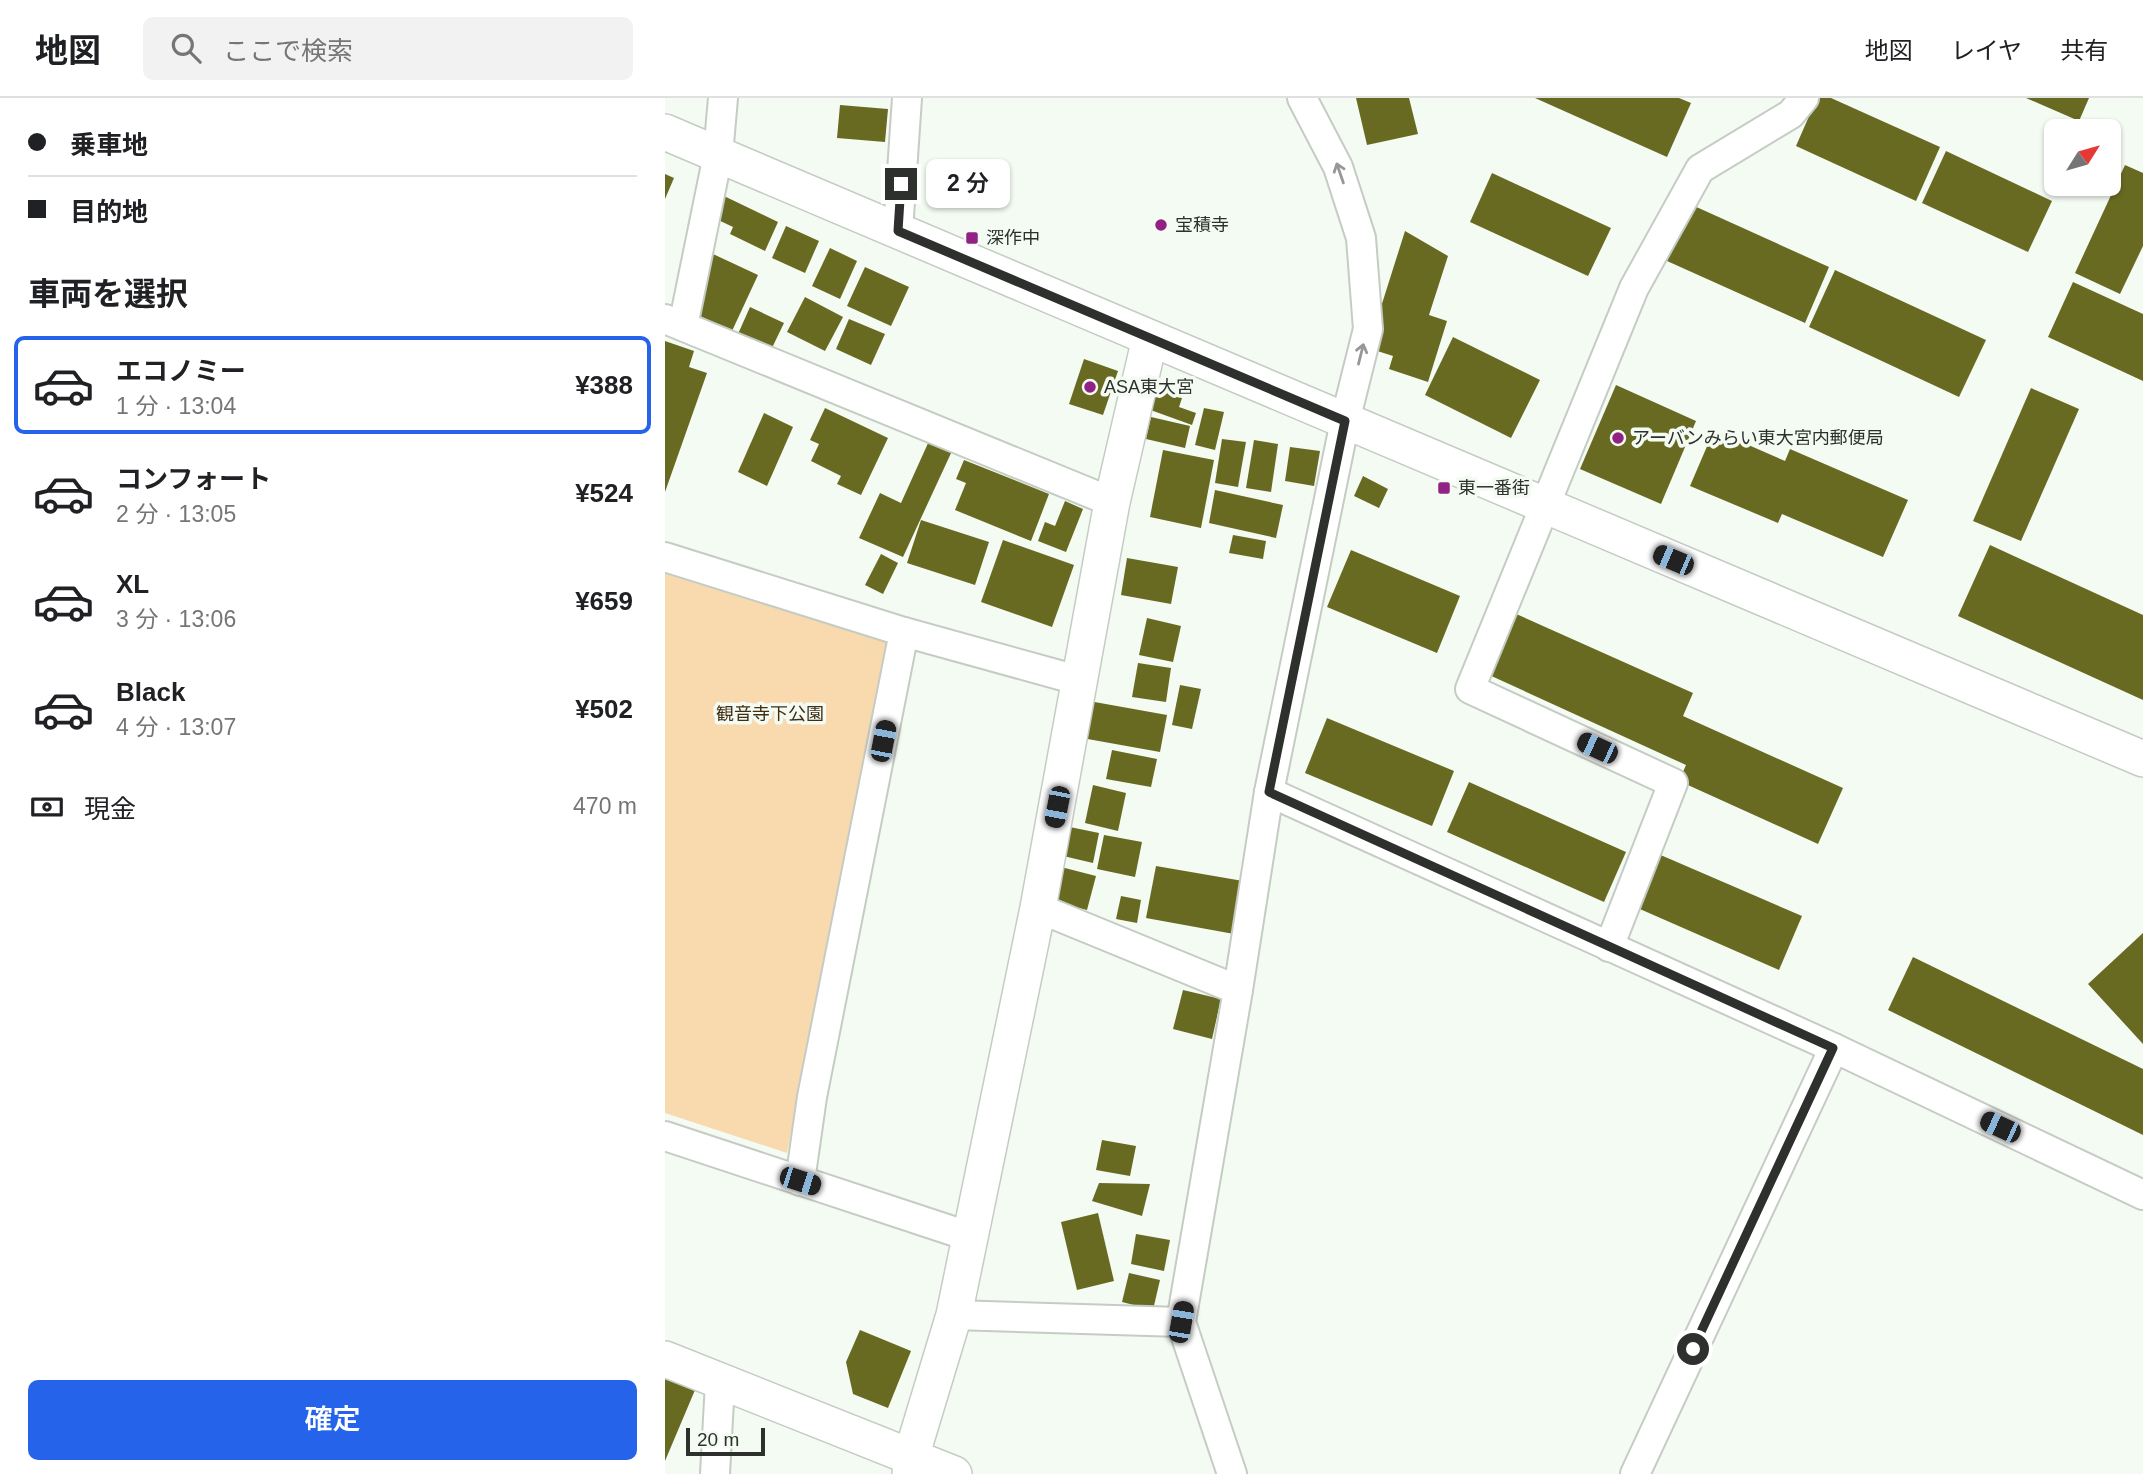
<!DOCTYPE html>
<html lang="ja">
<meta charset="utf-8">
<style>
body{margin:0;font-family:Arial,"Noto Sans JP",sans-serif;background:#f2f2f2;color:#202124;height:100vh;display:flex;flex-direction:column;font-size:26px;white-space:nowrap}
*{box-sizing:border-box;margin:0}
p{font-size:23px;color:#757577}
.icon{flex:none;width:38px;height:38px;fill:none;stroke:currentColor;stroke-width:2;stroke-linecap:round;stroke-linejoin:round}
.map{position:relative;flex:1;overflow:hidden}
.side{display:flex;flex-direction:column;background:#fff;width:665px}
.side>*{flex:none}
.top-card{display:grid;align-content:center;height:154px;padding:0 28px;background:#fff}
.needle{width:46px;rotate:53deg}
.buttons{position:absolute;left:1379px;top:21px;display:grid;gap:14px}
.buttons a{display:grid;place-items:center;width:77px;height:77px;border-radius:10px;background:#fff;box-shadow:0 2px 5px #0004;font-size:35px}
.scale{position:absolute;left:21px;bottom:18px;width:79px;box-sizing:border-box;padding-left:7px;border:4px solid #2d302d;border-top:0;font-size:19px;line-height:24px;white-space:nowrap;color:#2d302d;-webkit-text-stroke:5px #f4fbf3;paint-order:stroke}
.end{position:absolute;width:32px;height:32px;margin:-16px;border:9px solid #2d302d;background:#fff;box-shadow:0 0 0 4px #fff}
.from{border-radius:50%}
.bubble{position:absolute;height:49px;border-radius:10px;background:#fff;box-shadow:0 2px 5px #0004;font-size:23px;font-weight:600;line-height:49px;text-align:center}
.car{position:absolute;width:21px;height:42px;margin:-21px -10px;border-radius:9px;box-shadow:0 0 5px 2px #0007;background:linear-gradient(#222 24%,#8ab4d8 0 40%,#222 0 76%,#8ab4d8 0 86%,#222 0)}
.top-card b{display:flex;align-items:center;gap:24px;height:66px;font-size:26px}
.top-card b+b{border-top:2px solid #e0e0e0}
.top-card i{width:18px;height:18px;background:#202124}
ul{padding:0;list-style:none}
li{display:flex;align-items:center;gap:21px;height:98px;margin:0 14px 10px;padding:0 14px;border:4px solid transparent;border-radius:10px}
li div{flex:1}
li b{display:block;font-size:26px}
li em{font-style:normal;font-weight:600}
li.selected{border-color:#2563eb}
li>.icon{width:63px;height:63px;stroke-width:1.5}
h2{padding:0 28px;font-size:32px;line-height:84px}
.pay{display:flex;align-items:center;gap:18px;height:77px;padding:0 28px;font-size:26px}
.pay p{margin-inline-start:auto}
.button{display:flex;gap:14px;margin-top:auto;padding:14px 28px}
.button a{flex:1;height:80px;border-radius:10px;background:#2563eb;color:#fff;font-size:28px;font-weight:600;line-height:80px;text-align:center}
header{display:flex;align-items:center;gap:42px;box-sizing:border-box;height:98px;padding:0 35px;background:#fff;border-bottom:2px solid #e0e0e0}
header strong{font-size:33px}
nav{display:flex;gap:38px;margin-inline-start:auto;font-size:24px}
.search{width:490px;height:63px;background:#f2f2f2;display:flex;align-items:center;gap:18px;box-sizing:border-box;padding:0 24px;border-radius:10px;color:#757577;font-size:26px}
main{display:flex;flex:1;min-height:0}
.map>svg:first-child{display:block}
.green{fill:#f9d9ae}
.building{fill:#696a22}
.lines{fill:none;stroke-linecap:round;stroke-linejoin:round}
.minor-casing{stroke:#c4ccc4;stroke-width:32}
.tertiary-casing{stroke:#c4ccc4;stroke-width:38}
.minor{stroke:#fff;stroke-width:28}
.tertiary{stroke:#fff;stroke-width:35}
.oneway{stroke:#969896}
.route{stroke:#2d302d;stroke-width:9}
.poi-dot{fill:#912183;stroke:#f4fbf3;stroke-width:2.5}
.labels{text-anchor:middle;stroke-width:7;stroke-linejoin:round;paint-order:stroke}
.poi-label{font-size:18px;fill:#2d302d;stroke:#f4fbf3;text-anchor:start}
.park-label{font-size:18px;fill:#402e13;stroke:#f4fbf3}
</style>
<header>
<strong>地図</strong>
<div class="search"><svg class="icon" aria-label="search" viewBox="0 0 24 24"><circle cx="10" cy="10" r="6"/><path d="M15 15l6 6"/></svg>ここで検索</div>
<nav><a>地図</a><a>レイヤ</a><a>共有</a></nav>
</header>
<main>
<section class="side">
<div class="top-card">
<b><i class="from"></i>乗車地</b>
<b><i></i>目的地</b>
</div>
<h2>車両を選択</h2>
<ul>
<li class="selected"><svg class="icon" aria-label="car" viewBox="0 0 24 24"><path d="M5 17H2v-5l4-1 3-4h7l3 4 3 1v5h-3M9 17h6M6 11h13"/><circle cx="7" cy="17" r="2"/><circle cx="17" cy="17" r="2"/></svg><div><b>エコノミー</b><p>1 分 · 13:04</p></div><em>¥388</em></li>
<li><svg class="icon" aria-label="car" viewBox="0 0 24 24"><path d="M5 17H2v-5l4-1 3-4h7l3 4 3 1v5h-3M9 17h6M6 11h13"/><circle cx="7" cy="17" r="2"/><circle cx="17" cy="17" r="2"/></svg><div><b>コンフォート</b><p>2 分 · 13:05</p></div><em>¥524</em></li>
<li><svg class="icon" aria-label="car" viewBox="0 0 24 24"><path d="M5 17H2v-5l4-1 3-4h7l3 4 3 1v5h-3M9 17h6M6 11h13"/><circle cx="7" cy="17" r="2"/><circle cx="17" cy="17" r="2"/></svg><div><b>XL</b><p>3 分 · 13:06</p></div><em>¥659</em></li>
<li><svg class="icon" aria-label="car" viewBox="0 0 24 24"><path d="M5 17H2v-5l4-1 3-4h7l3 4 3 1v5h-3M9 17h6M6 11h13"/><circle cx="7" cy="17" r="2"/><circle cx="17" cy="17" r="2"/></svg><div><b>Black</b><p>4 分 · 13:07</p></div><em>¥502</em></li>
</ul>
<div class="pay"><svg class="icon" aria-label="cash" viewBox="0 0 24 24"><path d="M3 7h18v10H3z"/><circle cx="12" cy="12" r="2"/></svg>現金<p>470 m</p></div>
<div class="button"><a>確定</a></div>
</section>
<div class="map">
<svg width="1478" height="1376" viewBox="0 0 1478 1376">
<rect width="100%" height="100%" fill="#f4fbf3"/>
<path class="green" d="M0 471 226 544 122 1055 0 1015Z"/>
<g class="building">
<path d="M691 0H744L753 36 702 47Z"/>
<path d="M870 0H1014L1026 5 1002 59Z"/>
<path d="M1152 0H1166L1275 49 1251 103 1131 48Z"/>
<path d="M1361 0H1424L1414 23Z"/>
<path d="M175 7 223 11 220 44 172 40Z"/>
<path d="M1281 53 1387 103 1363 154 1257 105Z"/>
<path d="M1460 67 1478 75V148L1455 196 1410 175Z"/>
<path d="M827 75 946 130 923 178 805 124Z"/>
<path d="M0 76 9 80 0 101Z"/>
<path d="M59 98 113 124 100 153 65 136 68 129 49 120Z"/>
<path d="M1027 107 1164 169 1140 225 1002 163Z"/>
<path d="M121 128 154 143 140 175 107 160Z"/>
<path d="M740 133 783 158 764 217 782 223 763 284 724 271 728 258 703 250Z"/>
<path d="M165 150 192 163 175 201 147 188Z"/>
<path d="M48 156 93 177 67 233 22 212Z"/>
<path d="M200 169 244 189 226 228 182 208Z"/>
<path d="M1170 172 1321 242 1294 299 1144 229Z"/>
<path d="M1408 184 1478 216V283L1383 239Z"/>
<path d="M140 199 178 219 160 253 122 234Z"/>
<path d="M85 209 119 225 106 252 73 236Z"/>
<path d="M184 221 220 236 206 267 171 251Z"/>
<path d="M788 239 875 282 846 340 760 297Z"/>
<path d="M0 243 29 253 24 269 42 275 0 394Z"/>
<path d="M419 261 453 273 438 317 404 306Z"/>
<path d="M951 287 1031 323 996 406 915 371Z"/>
<path d="M487 289 517 300 514 309 531 315 527 327 480 310Z"/>
<path d="M1366 290 1414 311 1356 443 1308 423Z"/>
<path d="M160 310 223 340 196 397 172 386 176 378 146 363 154 346 145 342Z"/>
<path d="M539 310 559 314 550 352 530 347Z"/>
<path d="M99 315 128 329 102 388 73 374Z"/>
<path d="M486 319 525 328 520 350 481 341Z"/>
<path d="M1049 332 1120 363 1125 351 1243 402 1218 459 1117 416 1113 425 1025 388Z"/>
<path d="M557 341 581 344 573 389 550 385Z"/>
<path d="M589 342 613 346 606 394 581 390Z"/>
<path d="M264 343 287 353 238 459 194 440 215 395 236 405Z"/>
<path d="M625 349 655 353 649 388 620 383Z"/>
<path d="M498 352 549 362 536 430 485 419Z"/>
<path d="M299 362 384 396 366 443 290 412 301 385 291 381Z"/>
<path d="M698 378 723 391 714 410 689 398Z"/>
<path d="M550 392 618 407 611 440 544 425Z"/>
<path d="M400 403 418 411 401 454 373 443 380 424 390 428Z"/>
<path d="M256 422 324 444 310 487 242 465Z"/>
<path d="M568 437 601 443 598 461 564 455Z"/>
<path d="M338 442 409 467 387 529 316 504Z"/>
<path d="M1325 447 1478 517V602L1293 518Z"/>
<path d="M686 452 795 498 772 555 662 509Z"/>
<path d="M216 456 233 465 218 496 200 487Z"/>
<path d="M462 460 513 469 506 506 456 497Z"/>
<path d="M849 515 1028 595 1018 618 1178 690 1153 746 1014 683 1021 667 822 576Z"/>
<path d="M482 520 516 528 508 564 474 557Z"/>
<path d="M473 565 506 570 501 604 467 599Z"/>
<path d="M515 587 536 591 527 631 507 627Z"/>
<path d="M424 603 502 617 495 654 417 640Z"/>
<path d="M662 620 789 673 767 728 640 675Z"/>
<path d="M447 652 492 661 486 689 441 681Z"/>
<path d="M804 684 961 754 939 804 782 734Z"/>
<path d="M428 687 461 695 453 733 420 725Z"/>
<path d="M400 728 434 735 428 765 394 757Z"/>
<path d="M439 737 477 744 470 779 432 771Z"/>
<path d="M991 755 1137 818 1114 872 968 808Z"/>
<path d="M491 768 578 783 569 836 481 820Z"/>
<path d="M396 769 431 778 422 812 386 803Z"/>
<path d="M456 798 476 802 472 825 451 821Z"/>
<path d="M1478 835V946L1423 886Z"/>
<path d="M1248 859 1478 971V1037L1223 912Z"/>
<path d="M518 892 556 901 547 941 508 931Z"/>
<path d="M437 1042 471 1048 465 1078 431 1072Z"/>
<path d="M434 1085 485 1086 477 1118 427 1103Z"/>
<path d="M433 1115 449 1183 412 1192 396 1124Z"/>
<path d="M471 1136 505 1142 499 1173 466 1166Z"/>
<path d="M464 1175 495 1182 488 1212 457 1204Z"/>
<path d="M195 1232 246 1253 223 1310 188 1296 181 1264Z"/>
<path d="M0 1279 30 1292 0 1363Z"/>
</g>
<g class="lines">
<defs>
<g id="minor">
<path d="M233 133 242 0"/>
<path d="M0 221 447 404"/>
<path d="M18 228 53 57 58 0"/>
<path d="M0 459 239 534 416 583"/>
<path d="M604 694 1169 950 1478 1097"/>
<path d="M373 810 573 892"/>
<path d="M944 849 1008 685 805 591 969 190 1035 71 1126 16 1139 0"/>
<path d="M0 1038 303 1138"/>
<path d="M135 1083 147 999 239 534"/>
<path d="M289 1217 516 1224"/>
<path d="M50 1376 55 1284"/>
<path d="M567 1376 516 1224 573 892 604 694 680 323 703 231 696 140 673 69 637 0"/>
<path d="M970 1376 1169 950"/>
</g>
<g id="tertiary">
<path d="M0 34 1478 661"/>
<path d="M0 1261 289 1376"/>
<path d="M245 1376 246 1359 289 1217 373 810 447 404 485 240"/>
</g>
</defs>
<use href="#minor" class="minor-casing"/>
<use href="#tertiary" class="tertiary-casing"/>
<use href="#minor" class="minor"/>
<use href="#tertiary" class="tertiary"/>
</g>
<defs><path id="oneway-shaft" d="M-6 0H5M1.5-3L5.5 0L1.5 3" fill="none" stroke-width="1.6" stroke-linecap="round" stroke-linejoin="round" transform="scale(1.75)"/></defs>
<g class="oneway">
<use href="#oneway-shaft" transform="translate(675 75) rotate(-109)"/>
<use href="#oneway-shaft" transform="translate(696 256) rotate(-76)"/>
</g>
<g class="lines">
<path class="route" d="M236 86 233 133 680 323 604 694 1168 950 1028 1251"/>
</g>
<g class="poi-dot">
<circle cx="496" cy="127" r="7"/>
<rect x="300" y="133" width="14" height="14" rx="3.5"/>
<circle cx="425" cy="289" r="7"/>
<circle cx="953" cy="340" r="7"/>
<rect x="772" y="383" width="14" height="14" rx="3.5"/>
</g>
<g class="labels">
<g class="poi-label">
<text x="510" y="133">宝積寺</text>
<text x="321" y="146">深作中</text>
<text x="439" y="295">ASA東大宮</text>
<text x="967" y="346">アーバンみらい東大宮内郵便局</text>
<text x="793" y="396">東一番街</text>
</g>
<g class="park-label">
<text x="105" y="622">観音寺下公園</text>
</g>
</g>
</svg>
<div class="buttons">
<a><svg class="needle" viewBox="-14 -14 28 28"><path d="M0-13l5 13h-10z" fill="#e53935"/><path d="M0 13l5-13h-10z" fill="#757577"/></svg></a>
</div>
<div class="scale">20 m</div>
<i class="end from" style="left:1028px;top:1251px"></i>
<i class="end" style="left:236px;top:86px"></i>
<div class="bubble" style="left:261px;top:61px;width:84px">2 分</div>
<i class="car" style="left:1008px;top:462px;rotate:293deg"></i>
<i class="car" style="left:218px;top:643px;rotate:11deg"></i>
<i class="car" style="left:932px;top:650px;rotate:295deg"></i>
<i class="car" style="left:392px;top:709px;rotate:191deg"></i>
<i class="car" style="left:1335px;top:1029px;rotate:295deg"></i>
<i class="car" style="left:135px;top:1083px;rotate:108deg"></i>
<i class="car" style="left:516px;top:1224px;rotate:10deg"></i>
</div>
</main>
